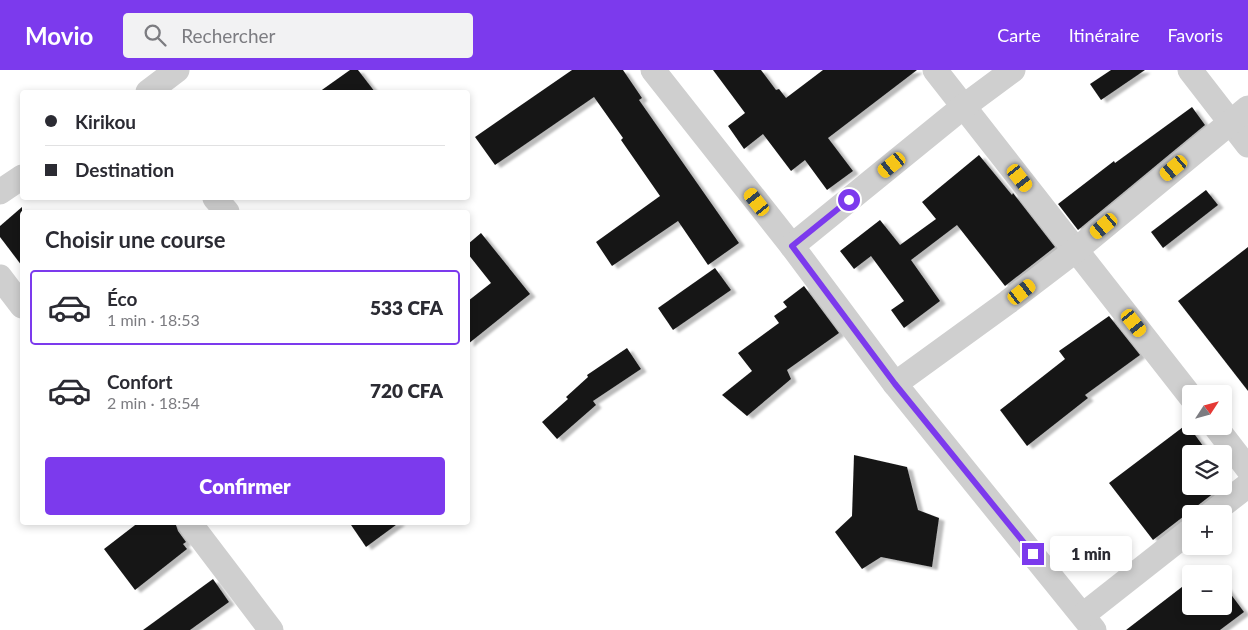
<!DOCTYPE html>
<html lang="fr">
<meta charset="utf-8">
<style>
body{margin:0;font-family:Lato,sans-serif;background:#f2f2f3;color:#2b2b33;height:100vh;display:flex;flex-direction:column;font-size:19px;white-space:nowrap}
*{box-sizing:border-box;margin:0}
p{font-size:16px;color:#7c7c81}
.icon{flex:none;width:28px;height:28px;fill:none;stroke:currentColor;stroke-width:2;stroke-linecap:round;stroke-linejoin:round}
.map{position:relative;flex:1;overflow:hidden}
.drawer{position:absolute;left:20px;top:140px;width:450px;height:315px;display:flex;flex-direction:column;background:#fff;border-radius:5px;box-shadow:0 2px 8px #0003}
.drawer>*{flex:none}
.hud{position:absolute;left:20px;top:20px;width:450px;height:110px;border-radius:5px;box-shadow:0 2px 8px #0003;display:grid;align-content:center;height:110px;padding:0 25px;background:#fff}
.needle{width:32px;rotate:54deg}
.tools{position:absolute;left:1182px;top:315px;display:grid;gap:10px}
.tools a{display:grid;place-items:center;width:50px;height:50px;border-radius:5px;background:#fff;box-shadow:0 2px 8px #0003;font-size:25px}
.end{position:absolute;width:22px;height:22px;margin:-11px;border:6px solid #7c3aed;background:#fff;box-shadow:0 0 0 2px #fff}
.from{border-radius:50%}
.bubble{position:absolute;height:35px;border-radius:5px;background:#fff;box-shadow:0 2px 8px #0003;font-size:16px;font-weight:800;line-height:35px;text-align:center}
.car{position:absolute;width:15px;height:30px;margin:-15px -8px;border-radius:6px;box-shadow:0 0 4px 1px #0007;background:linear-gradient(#f5c518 24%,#345 0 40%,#f5c518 0 76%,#345 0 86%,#f5c518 0)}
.hud b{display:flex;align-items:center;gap:18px;height:48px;font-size:19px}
.hud b+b{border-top:1px solid #e1e1e2}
.hud i{width:12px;height:12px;background:#2b2b33}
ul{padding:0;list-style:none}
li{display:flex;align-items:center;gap:15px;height:75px;margin:0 10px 8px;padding:0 15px;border:2px solid transparent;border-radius:5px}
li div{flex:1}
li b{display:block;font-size:19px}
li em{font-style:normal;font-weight:800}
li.on{border-color:#7c3aed}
li>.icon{width:45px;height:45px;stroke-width:1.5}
h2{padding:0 25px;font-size:22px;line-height:60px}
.primary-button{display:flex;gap:10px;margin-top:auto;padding:10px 25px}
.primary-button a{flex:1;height:58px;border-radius:5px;background:#7c3aed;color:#fff;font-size:20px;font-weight:800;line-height:58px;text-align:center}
header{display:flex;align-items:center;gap:30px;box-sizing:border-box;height:70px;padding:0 25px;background:#7c3aed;color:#fff}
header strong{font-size:24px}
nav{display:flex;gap:28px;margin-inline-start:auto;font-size:18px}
.search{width:350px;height:45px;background:#f2f2f3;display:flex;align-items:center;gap:12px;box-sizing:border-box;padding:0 18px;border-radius:5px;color:#7c7c81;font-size:19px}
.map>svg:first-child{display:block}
.building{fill:#191919;filter:url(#shadow)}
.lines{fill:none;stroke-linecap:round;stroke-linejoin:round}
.minor{stroke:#cfcfcf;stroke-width:25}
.route{stroke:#7c3aed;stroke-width:6}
</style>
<header>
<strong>Movio</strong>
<div class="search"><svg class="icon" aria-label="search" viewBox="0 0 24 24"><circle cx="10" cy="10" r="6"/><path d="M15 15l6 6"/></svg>Rechercher</div>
<nav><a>Carte</a><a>Itinéraire</a><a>Favoris</a></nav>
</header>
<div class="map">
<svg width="1248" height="560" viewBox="0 0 1248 560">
<defs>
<filter id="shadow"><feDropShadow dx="5.5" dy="3" stdDeviation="1" flood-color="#0004"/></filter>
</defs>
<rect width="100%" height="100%" fill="#fff"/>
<g class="building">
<path d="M350 0H358L375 22H319Z"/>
<path d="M572 0H623L642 28 639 30 739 173 708 195 678 151 612 196 596 172 660 126 621 70 623 68 594 27 495 95 475 67Z"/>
<path d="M713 0H761L776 20 779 19 786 28 823 0H917L828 68 853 101 827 120 805 90 791 101 763 64 744 79 728 56 745 43Z"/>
<path d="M1111 0H1145L1101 30 1090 14Z"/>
<path d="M1192 37 1205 55 1078 160 1058 134 1114 91 1115 93Z"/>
<path d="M979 85 1012 125 1013 123 1055 177 1005 216 957 155 911 190 940 231 904 258 891 240 904 231 871 186 854 199 840 181 880 150 900 175 936 149 922 132Z"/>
<path d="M1206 120 1218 135 1163 178 1151 162Z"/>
<path d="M22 137V196L0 167V156Z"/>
<path d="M481 163 530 224 468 274V231L491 213 468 184V174Z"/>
<path d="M1248 177V321L1178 231Z"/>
<path d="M715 198 731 220 673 260 658 238Z"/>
<path d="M804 216 839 263 787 300 791 309 747 346 722 325 752 301 738 283 779 253 774 246 787 237 783 232Z"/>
<path d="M1109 246 1140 285 1085 325 1088 328 1027 376 1000 340 1065 289 1059 281Z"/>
<path d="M627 278 641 299 593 331 596 335 557 369 542 352 568 329 566 327 588 307 587 305Z"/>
<path d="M1187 354 1209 384H1191V416H1223L1153 470 1109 413Z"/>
<path d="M854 385 907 397 918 440 939 448 932 497 881 487 862 499 835 462 852 446Z"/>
<path d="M139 452H175L178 461 186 472 183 474 187 479 135 520 104 479Z"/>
<path d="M349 452H400L366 477Z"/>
<path d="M1210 497 1215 504H1200Z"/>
<path d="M213 509 229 532 190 560H143Z"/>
<path d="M1191 510V536H1224V515L1244 542 1220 560H1126Z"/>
</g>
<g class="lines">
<g class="minor">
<path d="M653 0 792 176 895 314 1094 560"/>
<path d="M935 0 1191 327"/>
<path d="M1190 0 1248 75"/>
<path d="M148 22 177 0"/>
<path d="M0 122 22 107"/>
<path d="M215 128 227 142"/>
<path d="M792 176 963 37 1013 0"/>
<path d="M0 207 22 236"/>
<path d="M895 314 1008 232 1076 180 1248 38"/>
<path d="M1215 356 1248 399"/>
<path d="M1211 444 1248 415"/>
<path d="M189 452 271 560"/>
<path d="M1083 545 1191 460"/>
</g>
</g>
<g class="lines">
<path class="route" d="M849 130 792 176 895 314 1033 484"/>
</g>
</svg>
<div class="tools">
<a><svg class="needle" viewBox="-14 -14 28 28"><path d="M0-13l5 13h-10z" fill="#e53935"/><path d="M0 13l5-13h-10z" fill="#7c7c81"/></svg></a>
<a><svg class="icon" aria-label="layers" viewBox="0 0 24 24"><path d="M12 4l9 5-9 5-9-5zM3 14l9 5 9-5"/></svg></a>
<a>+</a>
<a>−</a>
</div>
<i class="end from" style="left:849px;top:130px"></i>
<i class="end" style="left:1033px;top:484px"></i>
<div class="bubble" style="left:1050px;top:466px;width:82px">1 min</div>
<i class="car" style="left:892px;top:95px;rotate:231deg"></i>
<i class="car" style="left:1174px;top:98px;rotate:230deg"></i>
<i class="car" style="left:1020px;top:108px;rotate:142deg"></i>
<i class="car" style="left:757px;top:132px;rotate:322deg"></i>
<i class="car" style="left:1104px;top:156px;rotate:230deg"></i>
<i class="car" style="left:1022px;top:222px;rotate:52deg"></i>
<i class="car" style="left:1134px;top:253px;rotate:142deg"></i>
<div class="hud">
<b><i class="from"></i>Kirikou</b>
<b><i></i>Destination</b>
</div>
<section class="drawer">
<h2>Choisir une course</h2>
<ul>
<li class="on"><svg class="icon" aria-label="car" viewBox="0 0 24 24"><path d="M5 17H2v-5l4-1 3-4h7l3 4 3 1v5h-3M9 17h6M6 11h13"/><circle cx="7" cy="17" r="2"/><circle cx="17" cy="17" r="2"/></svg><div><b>Éco</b><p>1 min · 18:53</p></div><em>533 CFA</em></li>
<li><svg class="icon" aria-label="car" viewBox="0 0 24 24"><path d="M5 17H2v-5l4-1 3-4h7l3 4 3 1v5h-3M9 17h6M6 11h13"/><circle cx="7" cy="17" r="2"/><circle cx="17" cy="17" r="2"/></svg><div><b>Confort</b><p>2 min · 18:54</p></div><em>720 CFA</em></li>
</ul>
<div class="primary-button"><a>Confirmer</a></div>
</section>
</div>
